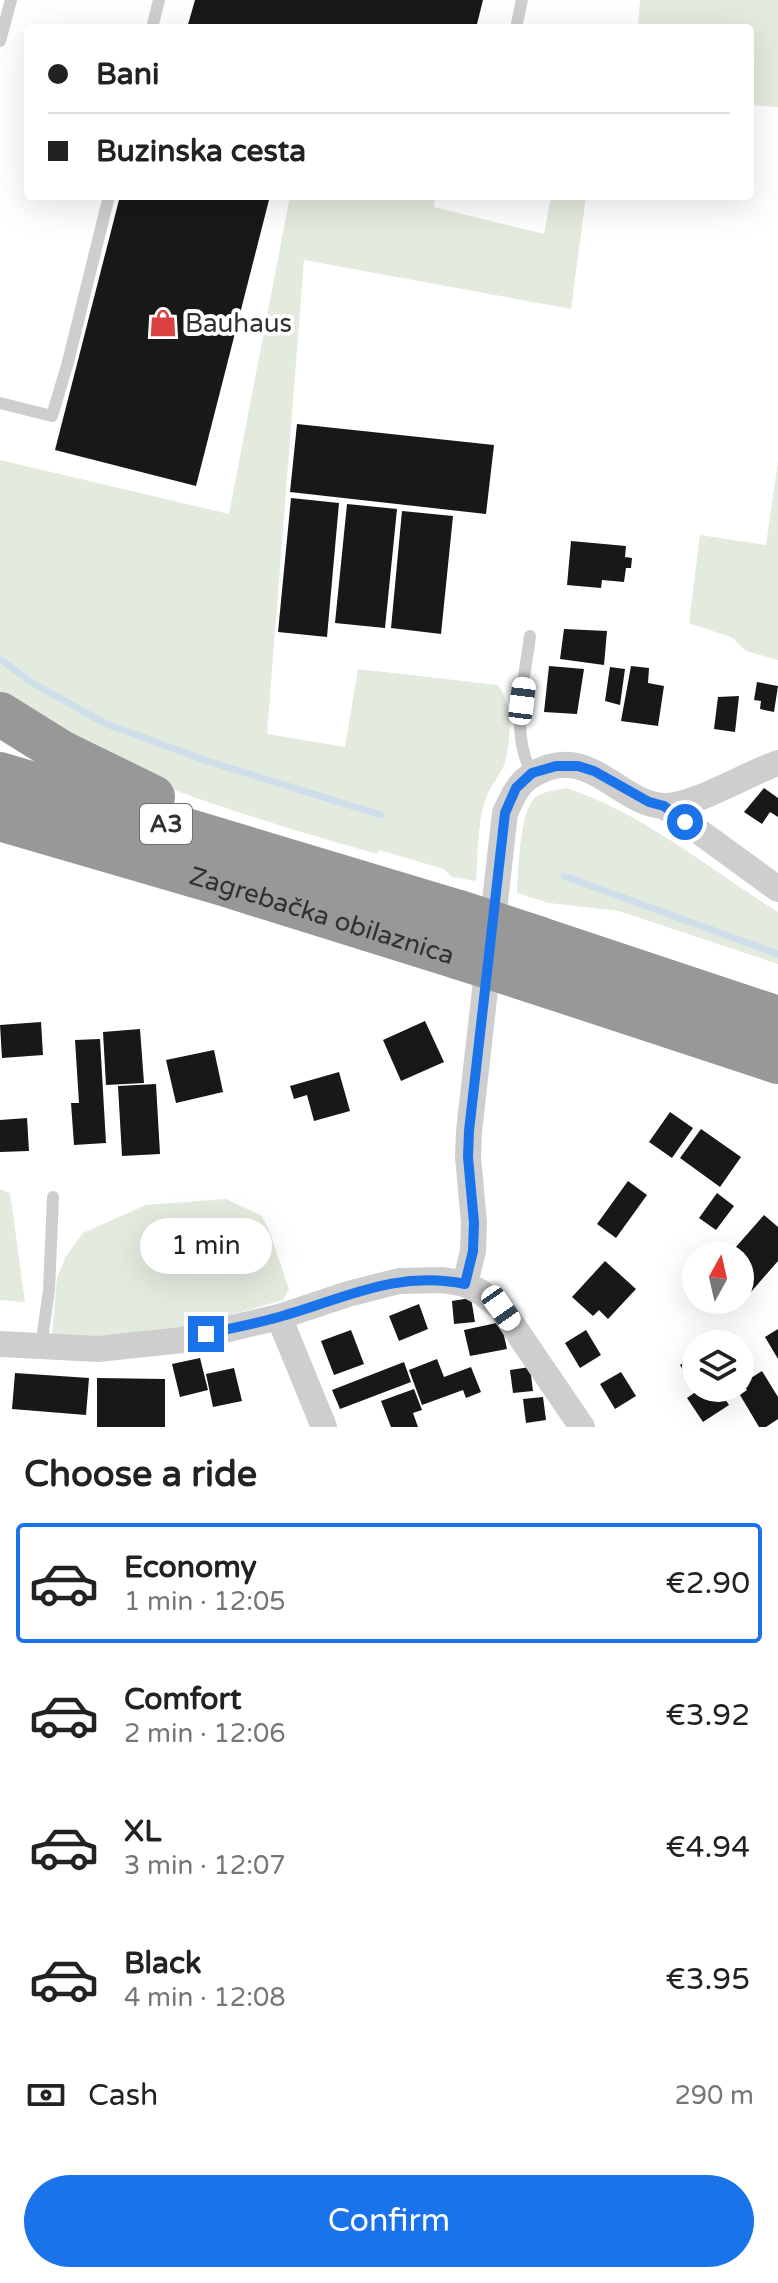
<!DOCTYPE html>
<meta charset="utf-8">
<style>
body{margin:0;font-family:"Varela Round",sans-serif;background:#f6f6f6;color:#222;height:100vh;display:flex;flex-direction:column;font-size:30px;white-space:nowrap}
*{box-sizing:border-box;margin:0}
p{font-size:26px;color:#767676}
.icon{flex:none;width:44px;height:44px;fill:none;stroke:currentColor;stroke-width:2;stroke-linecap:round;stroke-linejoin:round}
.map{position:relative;height:1427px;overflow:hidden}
.drawer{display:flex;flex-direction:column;background:#fff;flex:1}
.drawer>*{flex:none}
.hud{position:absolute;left:24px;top:24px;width:730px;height:176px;border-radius:8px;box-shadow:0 8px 32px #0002;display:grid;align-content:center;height:176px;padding:0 24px;background:#fff}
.needle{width:52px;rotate:8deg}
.controls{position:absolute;left:682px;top:1242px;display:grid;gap:16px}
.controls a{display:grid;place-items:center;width:72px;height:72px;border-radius:50%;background:#fff;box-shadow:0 8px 32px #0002;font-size:40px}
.end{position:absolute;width:36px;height:36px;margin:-18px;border:10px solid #1a73e8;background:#fff;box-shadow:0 0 0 4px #fff}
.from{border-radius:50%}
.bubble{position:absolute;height:56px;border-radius:28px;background:#fff;box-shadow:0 8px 32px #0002;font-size:26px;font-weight:600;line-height:56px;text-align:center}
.car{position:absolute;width:24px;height:48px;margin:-24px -12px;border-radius:10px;box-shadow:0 0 6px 2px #0007;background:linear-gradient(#fff 24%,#345 0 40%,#fff 0 76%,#345 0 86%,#fff 0)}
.hud b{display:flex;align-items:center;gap:28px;height:76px;font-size:30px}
.hud b+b{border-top:2px solid #e0e0e0}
.hud i{width:20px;height:20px;background:#222}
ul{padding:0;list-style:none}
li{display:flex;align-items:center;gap:24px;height:120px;margin:0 16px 12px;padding:0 8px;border:4px solid transparent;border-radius:8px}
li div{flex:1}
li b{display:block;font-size:30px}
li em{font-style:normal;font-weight:600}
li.on{border-color:#1a73e8}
li>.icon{width:72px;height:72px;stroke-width:1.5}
h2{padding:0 24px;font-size:36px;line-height:96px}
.pay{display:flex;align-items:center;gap:20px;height:88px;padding:0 24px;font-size:30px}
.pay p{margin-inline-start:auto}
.action{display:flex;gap:16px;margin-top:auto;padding:16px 24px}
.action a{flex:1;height:92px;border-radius:48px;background:#1a73e8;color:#fff;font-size:32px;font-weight:600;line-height:92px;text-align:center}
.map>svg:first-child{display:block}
.green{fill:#e3eade}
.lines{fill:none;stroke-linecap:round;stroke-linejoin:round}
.stream{stroke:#cedeeb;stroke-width:7}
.building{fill:#181818}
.service{stroke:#cecece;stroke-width:12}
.minor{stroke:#cecece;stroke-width:26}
.motorway{stroke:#989898;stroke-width:44}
.motorway-bridge{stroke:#989898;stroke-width:44}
.route{stroke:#1a73e8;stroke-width:10}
.labels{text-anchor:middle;stroke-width:8;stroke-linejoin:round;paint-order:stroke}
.shield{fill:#fff;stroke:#6f6f6f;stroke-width:2}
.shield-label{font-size:24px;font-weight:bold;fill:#313131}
.poi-label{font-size:26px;fill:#313131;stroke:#fff;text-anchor:start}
.street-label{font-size:26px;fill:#313131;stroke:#fff}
</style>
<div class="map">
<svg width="778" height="1427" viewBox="0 0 778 1427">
<rect width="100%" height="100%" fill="#fff"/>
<g class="green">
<path d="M640 0H778V107L750 105V28H638Z"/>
<path d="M290 196H435L434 207 544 234 551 196H586L571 309 304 260 267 734 345 747 358 669 498 685C513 704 511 739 505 763 501 774 489 787 485 801 477 825 478 856 476 881L452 877 444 869 379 850 377 854C276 825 166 793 72 746 47 734 24 715 0 700V460L229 514Z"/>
<path d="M778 461V660L746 651 733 638 689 623 700 535 766 545Z"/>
<path d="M567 788C646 815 709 869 778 912V964L619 911 549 903 517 893C519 871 519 808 537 796 545 791 558 790 567 788Z"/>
<path d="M0 1189 10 1193 25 1302 0 1300Z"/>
<path d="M226 1199 262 1216 269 1230 289 1289 283 1300 179 1330 125 1339 59 1338 52 1333 57 1278 66 1256 83 1233 146 1205Z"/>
</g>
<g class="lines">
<g class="stream">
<path d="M0 659 31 682 104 723 207 761 381 815"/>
<path d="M564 876 778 954"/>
</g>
</g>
<g class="building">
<path d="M195 0H483L476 28H187Z"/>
<path d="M120 196H270L196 486 55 450Z"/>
<path d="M297 424 494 445 486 514 290 492Z"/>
<path d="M291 498 339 503 327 637 278 632Z"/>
<path d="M347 504 397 509 385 628 335 623Z"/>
<path d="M402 511 453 516 441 634 391 628Z"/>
<path d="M571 541 626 546 625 557 632 558 631 568H626L624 582 602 580 601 588 567 585Z"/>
<path d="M564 629 607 631 604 665 560 659Z"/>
<path d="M549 666 584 669 577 714 544 712Z"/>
<path d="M631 666 649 668 648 683 664 686 658 726 621 721Z"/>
<path d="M610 667 625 669 620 705 605 701Z"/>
<path d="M757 682 778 686 774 712 760 709 761 701 754 700Z"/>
<path d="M739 696 735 732 714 729 718 697Z"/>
<path d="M764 788 778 798V817L770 812 762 824 744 812Z"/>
<path d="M425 1021 444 1062 401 1081 383 1040Z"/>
<path d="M41 1022 43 1055 2 1058 0 1025Z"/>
<path d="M140 1029 144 1083 106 1085 103 1032Z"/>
<path d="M100 1039 106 1143 74 1145 71 1103H79L75 1040Z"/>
<path d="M214 1050 223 1092 176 1103 166 1060Z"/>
<path d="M339 1072 350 1111 314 1121 307 1095 294 1099 290 1086Z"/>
<path d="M156 1084 160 1154 122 1156 118 1086Z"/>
<path d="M670 1112 693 1128 672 1158 649 1142Z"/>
<path d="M27 1118 29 1151 0 1152V1120Z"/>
<path d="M701 1129 741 1157 720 1187 680 1158Z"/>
<path d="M628 1181 647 1195 616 1238 597 1224Z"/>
<path d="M717 1193 734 1206 716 1230 699 1218Z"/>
<path d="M764 1215 778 1227V1261L751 1292 740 1283V1256H728Z"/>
<path d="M605 1261 636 1289 608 1319 599 1310 593 1316 572 1297Z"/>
<path d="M471 1298 475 1322 454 1324 452 1301Z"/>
<path d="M419 1304 428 1329 399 1341 389 1316Z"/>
<path d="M501 1322 507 1349 470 1356 464 1330Z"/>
<path d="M778 1329V1359L765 1337Z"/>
<path d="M351 1330 364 1364 334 1375 321 1341Z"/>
<path d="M586 1330 601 1355 580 1368 565 1343Z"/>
<path d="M696 1355V1388H718L729 1405 703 1422 687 1398 697 1391 680 1365Z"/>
<path d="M200 1358 208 1390 180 1397 172 1364Z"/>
<path d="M437 1359 444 1377 471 1367 481 1392 466 1398 463 1390 422 1405 409 1370Z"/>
<path d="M404 1362 411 1382 340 1409 332 1390Z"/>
<path d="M530 1367 533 1391 513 1393 510 1370Z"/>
<path d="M234 1368 242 1401 213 1407 206 1374Z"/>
<path d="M762 1371 778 1397V1419L766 1427H759L740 1395 747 1390 743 1383Z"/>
<path d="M621 1372 636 1396 615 1409 600 1384Z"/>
<path d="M15 1373 89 1378 86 1415 12 1409Z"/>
<path d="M97 1378 165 1379V1427H97Z"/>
<path d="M414 1389 422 1410 413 1413 418 1427H391L381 1401Z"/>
<path d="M543 1397 546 1420 526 1423 523 1399Z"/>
</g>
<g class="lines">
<g class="service">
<path d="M152 28 159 0"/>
<path d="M516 28 522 0"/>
<path d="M0 41 11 0"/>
<path d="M0 403 52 416 68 362 109 196"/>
<path d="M530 636C525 679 509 733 532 773"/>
<path d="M41 1347 49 1290 53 1197"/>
</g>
<g class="minor">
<path d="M664 806 778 889"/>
<path d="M465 1284 473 1251 474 1223 468 1157 469 1131 505 813C516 788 522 776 550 767 595 754 622 803 663 806 691 808 748 773 778 763"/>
<path d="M279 1317 324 1427"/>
<path d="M0 1344 98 1349 182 1340 279 1317 348 1294 399 1281 443 1280 465 1284 482 1293 501 1308 582 1427"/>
</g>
<g class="motorway">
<path d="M0 714 61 752 153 797"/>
<path d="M0 774 459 912"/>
<path id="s1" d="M0 819 226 885 457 957"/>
<path d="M538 938 778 1018"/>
<path d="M532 981 778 1062"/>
</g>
<g class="motorway-bridge">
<path d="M459 912 538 938"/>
<path d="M457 957 532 981"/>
</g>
</g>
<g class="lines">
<path class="route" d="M206 1334C230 1328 255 1324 279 1317 344 1299 395 1270 465 1284L473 1251 474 1223 468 1157 469 1131 505 813 516 788 532 773 556 766H578L594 771 649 802 664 806 685 822"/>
</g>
<defs>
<symbol id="shop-bare" viewBox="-9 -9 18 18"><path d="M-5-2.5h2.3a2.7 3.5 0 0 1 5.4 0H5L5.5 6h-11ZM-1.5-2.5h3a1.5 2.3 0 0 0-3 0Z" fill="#da4141" stroke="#fff" stroke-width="2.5" paint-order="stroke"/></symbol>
</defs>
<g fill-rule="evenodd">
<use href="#shop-bare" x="143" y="303" width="40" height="40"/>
</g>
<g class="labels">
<rect class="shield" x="140" y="804" width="52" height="40" rx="6"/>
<g class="shield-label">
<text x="166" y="832">A3</text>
</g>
<g class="poi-label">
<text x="185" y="332">Bauhaus</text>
</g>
<g class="street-label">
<text dy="9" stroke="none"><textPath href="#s1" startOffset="336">Zagrebačka obilaznica</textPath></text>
</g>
</g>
</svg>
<div class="controls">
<a><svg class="needle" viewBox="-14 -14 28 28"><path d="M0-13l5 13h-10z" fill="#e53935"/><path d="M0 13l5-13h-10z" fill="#767676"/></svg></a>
<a><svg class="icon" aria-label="layers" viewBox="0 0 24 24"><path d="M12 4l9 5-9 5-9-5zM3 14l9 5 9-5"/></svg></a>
</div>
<i class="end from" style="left:685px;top:822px"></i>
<i class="end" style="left:206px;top:1334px"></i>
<div class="bubble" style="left:140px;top:1218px;width:132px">1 min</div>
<i class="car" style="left:522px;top:701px;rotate:7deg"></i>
<i class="car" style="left:501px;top:1308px;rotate:145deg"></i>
<div class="hud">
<b><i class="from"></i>Bani</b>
<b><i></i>Buzinska cesta</b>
</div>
</div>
<section class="drawer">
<h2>Choose a ride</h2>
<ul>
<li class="on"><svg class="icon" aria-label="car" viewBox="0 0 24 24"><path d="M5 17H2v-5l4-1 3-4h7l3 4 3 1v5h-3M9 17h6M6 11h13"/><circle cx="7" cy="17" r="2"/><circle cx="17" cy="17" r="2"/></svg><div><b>Economy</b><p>1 min · 12:05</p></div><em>€2.90</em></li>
<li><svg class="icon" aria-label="car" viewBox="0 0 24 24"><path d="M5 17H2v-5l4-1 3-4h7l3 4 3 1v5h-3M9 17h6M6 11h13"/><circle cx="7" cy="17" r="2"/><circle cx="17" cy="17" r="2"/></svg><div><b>Comfort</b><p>2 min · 12:06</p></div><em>€3.92</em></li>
<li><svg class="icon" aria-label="car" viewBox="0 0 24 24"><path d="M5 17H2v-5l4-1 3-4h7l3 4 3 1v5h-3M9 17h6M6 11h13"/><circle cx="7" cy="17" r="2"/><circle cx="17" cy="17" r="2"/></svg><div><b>XL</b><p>3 min · 12:07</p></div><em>€4.94</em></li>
<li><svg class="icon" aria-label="car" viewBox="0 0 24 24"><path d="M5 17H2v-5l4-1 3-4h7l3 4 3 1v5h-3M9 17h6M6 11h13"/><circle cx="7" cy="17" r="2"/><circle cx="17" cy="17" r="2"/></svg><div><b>Black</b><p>4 min · 12:08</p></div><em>€3.95</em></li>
</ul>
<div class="pay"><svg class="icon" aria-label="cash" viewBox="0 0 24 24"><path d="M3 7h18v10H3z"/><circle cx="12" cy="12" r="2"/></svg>Cash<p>290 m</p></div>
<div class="action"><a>Confirm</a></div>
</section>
